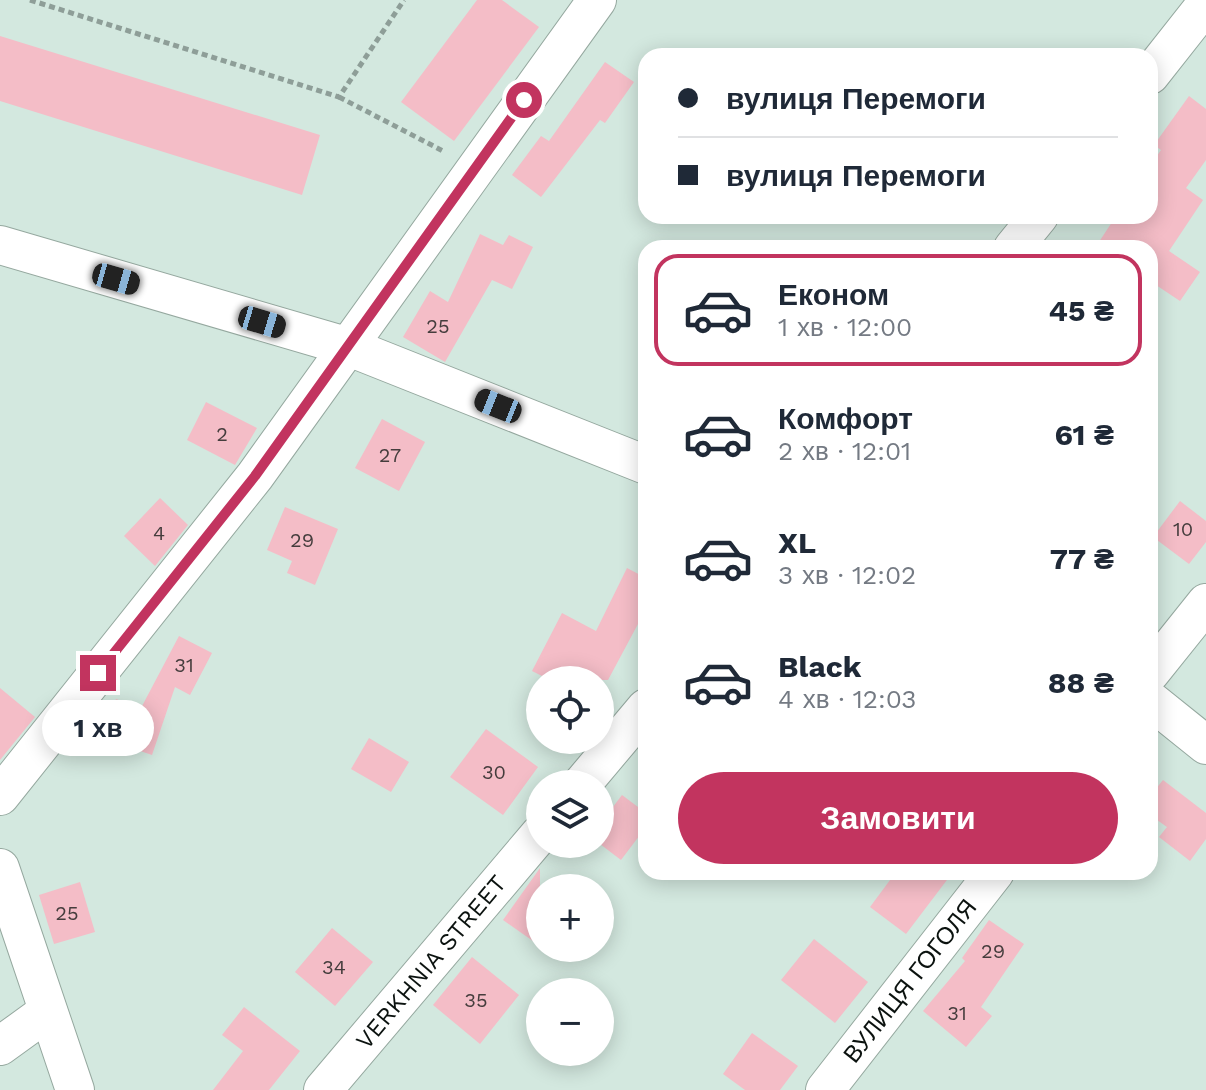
<!DOCTYPE html>
<html lang="uk">
<meta charset="utf-8">
<style>
body{margin:0;font-family:"Work Sans",sans-serif;background:#f6f6f7;color:#1f2937;height:100vh;display:flex;flex-direction:column;font-size:30px;white-space:nowrap}
*{box-sizing:border-box;margin:0}
p{font-size:26px;color:#747a83}
.icon{flex:none;width:44px;height:44px;fill:none;stroke:currentColor;stroke-width:2;stroke-linecap:round;stroke-linejoin:round}
.map{position:relative;flex:1;overflow:hidden}
.side{position:absolute;left:638px;top:240px;width:520px;height:640px;display:flex;flex-direction:column;background:#fff;border-radius:24px;box-shadow:0 4px 20px #0003}
.side>*{flex:none}
.hud{position:absolute;left:638px;top:48px;width:520px;height:176px;border-radius:24px;box-shadow:0 4px 20px #0003;display:grid;align-content:center;height:176px;padding:0 40px;background:#fff}
.controls{position:absolute;left:526px;top:666px;display:grid;gap:16px}
.controls a{display:grid;place-items:center;width:88px;height:88px;border-radius:50%;background:#fff;box-shadow:0 4px 20px #0003;font-size:40px}
.end{position:absolute;width:36px;height:36px;margin:-18px;border:10px solid #c2345f;background:#fff;box-shadow:0 0 0 4px #fff}
.from{border-radius:50%}
.bubble{position:absolute;height:56px;border-radius:28px;background:#fff;box-shadow:0 4px 20px #0003;font-size:26px;font-weight:700;line-height:56px;text-align:center}
.car{position:absolute;width:24px;height:48px;margin:-24px -12px;border-radius:10px;box-shadow:0 0 6px 2px #0007;background:linear-gradient(#222 24%,#8ab4d8 0 40%,#222 0 76%,#8ab4d8 0 86%,#222 0)}
.hud b{display:flex;align-items:center;gap:28px;height:76px;font-size:30px}
.hud b+b{border-top:2px solid #e0e1e3}
.hud i{width:20px;height:20px;background:#1f2937}
ul{padding:14px 0 0;list-style:none}
li{display:flex;align-items:center;gap:24px;height:112px;margin:0 16px 12px;padding:0 24px;border:4px solid transparent;border-radius:24px}
li div{flex:1}
li b{display:block;font-size:30px}
li em{font-style:normal;font-weight:700}
li.on{border-color:#c2345f}
li>.icon{width:72px;height:72px;stroke-width:1.5}
.button{display:flex;gap:16px;margin-top:auto;padding:16px 40px}
.button a{flex:1;height:92px;border-radius:48px;background:#c2345f;color:#fff;font-size:32px;font-weight:700;line-height:92px;text-align:center}
.map>svg:first-child{display:block}
.building{fill:#f4bdc7}
.lines{fill:none;stroke-linecap:round;stroke-linejoin:round}
.minor-casing{stroke:#95a89f;stroke-width:40}
.path{stroke:#8e9e98;stroke-width:5;stroke-dasharray:6 4;stroke-linecap:butt}
.minor{stroke:#fff;stroke-width:38}
.route{stroke:#c2345f;stroke-width:10}
.labels{text-anchor:middle;stroke-width:8;stroke-linejoin:round;paint-order:stroke}
.number-label{font-size:20px;fill:#453d3d}
.street-label{font-size:24px;fill:#0b120f;stroke:#fff}
</style>
<div class="map">
<svg width="1206" height="1090" viewBox="0 0 1206 1090">
<rect width="100%" height="100%" fill="#d3e8df"/>
<g class="building">
<path d="M477 0H502L539 27 454 141 401 102Z"/>
<path d="M0 36 320 135 302 195 0 101Z"/>
<path d="M605 62 634 82 605 123 600 120 541 197 512 175 541 136 549 141Z"/>
<path d="M1189 96 1206 109V160L1186 188 1203 200 1169 251 1200 272 1180 301 1150 281V248H1095L1116 216H1150V166L1161 150 1154 145Z"/>
<path d="M480 234 503 245 509 235 533 247 512 289 492 280 445 362 403 337 430 291 448 302Z"/>
<path d="M206 402 257 428 235 465 187 440Z"/>
<path d="M382 419 425 442 399 491 355 468Z"/>
<path d="M160 498 188 525 155 566 124 536Z"/>
<path d="M1180 501 1206 521V542L1189 564 1153 537Z"/>
<path d="M285 507 338 529 315 585 287 573 292 561 267 550Z"/>
<path d="M627 568 646 578V629L638 624 608 680H550L532 671 562 613 596 631Z"/>
<path d="M179 636 212 653 190 695 175 687 152 755 102 738 116 699 141 708Z"/>
<path d="M0 688 35 717 0 760Z"/>
<path d="M486 729 538 767 503 815 450 777Z"/>
<path d="M369 738 409 762 391 792 351 769Z"/>
<path d="M1163 780 1206 813V839L1190 861 1159 837 1167 827 1150 815V796Z"/>
<path d="M622 795 646 813V827L621 860 600 844V824Z"/>
<path d="M540 868V946L503 920Z"/>
<path d="M896 872H953L906 934 870 907Z"/>
<path d="M80 882 95 932 54 944 39 895Z"/>
<path d="M989 920 1024 944 981 1007 992 1016 966 1047 923 1011 965 961 962 958Z"/>
<path d="M332 928 373 962 335 1006 295 972Z"/>
<path d="M814 939 868 982 835 1023 781 980Z"/>
<path d="M472 957 519 995 480 1044 433 1005Z"/>
<path d="M244 1007 300 1051 269 1090H213L243 1051 222 1035Z"/>
<path d="M752 1033 798 1066 780 1090H745L723 1074Z"/>
</g>
<g class="lines">
<defs>
<g id="minor">
<path d="M1150 75 1206 4"/>
<path d="M0 245 349 347 646 465"/>
<path d="M1013 248 1039 216"/>
<path d="M1150 673 1206 603"/>
<path d="M1150 700 1206 745"/>
<path d="M582 784 646 708"/>
<path d="M0 796 255 476 597 0"/>
<path d="M0 868 75 1090"/>
<path d="M0 1046 47 1012"/>
<path d="M323 1090 540 834"/>
<path d="M825 1090 995 872"/>
</g>
</defs>
<use href="#minor" class="minor-casing"/>
<g class="path">
<path d="M30 0 339 97 404 0"/>
<path d="M339 97 445 152"/>
</g>
<use href="#minor" class="minor"/>
</g>
<g class="lines">
<path class="route" d="M98 673 255 476 524 100"/>
</g>
<g class="labels">
<g class="number-label">
<text x="438" y="333">25</text>
<text x="222" y="441">2</text>
<text x="390" y="462">27</text>
<text x="1183" y="536">10</text>
<text x="159" y="540">4</text>
<text x="302" y="547">29</text>
<text x="184" y="672">31</text>
<text x="494" y="779">30</text>
<text x="67" y="920">25</text>
<text x="993" y="958">29</text>
<text x="334" y="974">34</text>
<text x="476" y="1007">35</text>
<text x="957" y="1020">31</text>
</g>
<g class="street-label">
<text transform="translate(431 962) rotate(-50)" y="8">VERKHNIA STREET</text>
<text transform="translate(910 981) rotate(-52)" y="8">ВУЛИЦЯ ГОГОЛЯ</text>
</g>
</g>
</svg>
<div class="controls">
<a><svg class="icon" aria-label="locate" viewBox="0 0 24 24"><circle cx="12" cy="12" r="6"/><path d="M12 2v4M12 18v4M2 12h4M18 12h4"/></svg></a>
<a><svg class="icon" aria-label="layers" viewBox="0 0 24 24"><path d="M12 4l9 5-9 5-9-5zM3 14l9 5 9-5"/></svg></a>
<a>+</a>
<a>−</a>
</div>
<i class="end from" style="left:524px;top:100px"></i>
<i class="end" style="left:98px;top:673px"></i>
<div class="bubble" style="left:42px;top:700px;width:112px">1 хв</div>
<i class="car" style="left:116px;top:279px;rotate:106deg"></i>
<i class="car" style="left:262px;top:322px;rotate:107deg"></i>
<i class="car" style="left:498px;top:406px;rotate:292deg"></i>
<div class="hud">
<b><i class="from"></i>вулиця Перемоги</b>
<b><i></i>вулиця Перемоги</b>
</div>
<section class="side">
<ul>
<li class="on"><svg class="icon" aria-label="car" viewBox="0 0 24 24"><path d="M5 17H2v-5l4-1 3-4h7l3 4 3 1v5h-3M9 17h6M6 11h13"/><circle cx="7" cy="17" r="2"/><circle cx="17" cy="17" r="2"/></svg><div><b>Економ</b><p>1 хв · 12:00</p></div><em>45 ₴</em></li>
<li><svg class="icon" aria-label="car" viewBox="0 0 24 24"><path d="M5 17H2v-5l4-1 3-4h7l3 4 3 1v5h-3M9 17h6M6 11h13"/><circle cx="7" cy="17" r="2"/><circle cx="17" cy="17" r="2"/></svg><div><b>Комфорт</b><p>2 хв · 12:01</p></div><em>61 ₴</em></li>
<li><svg class="icon" aria-label="car" viewBox="0 0 24 24"><path d="M5 17H2v-5l4-1 3-4h7l3 4 3 1v5h-3M9 17h6M6 11h13"/><circle cx="7" cy="17" r="2"/><circle cx="17" cy="17" r="2"/></svg><div><b>XL</b><p>3 хв · 12:02</p></div><em>77 ₴</em></li>
<li><svg class="icon" aria-label="car" viewBox="0 0 24 24"><path d="M5 17H2v-5l4-1 3-4h7l3 4 3 1v5h-3M9 17h6M6 11h13"/><circle cx="7" cy="17" r="2"/><circle cx="17" cy="17" r="2"/></svg><div><b>Black</b><p>4 хв · 12:03</p></div><em>88 ₴</em></li>
</ul>
<div class="button"><a>Замовити</a></div>
</section>
</div>
